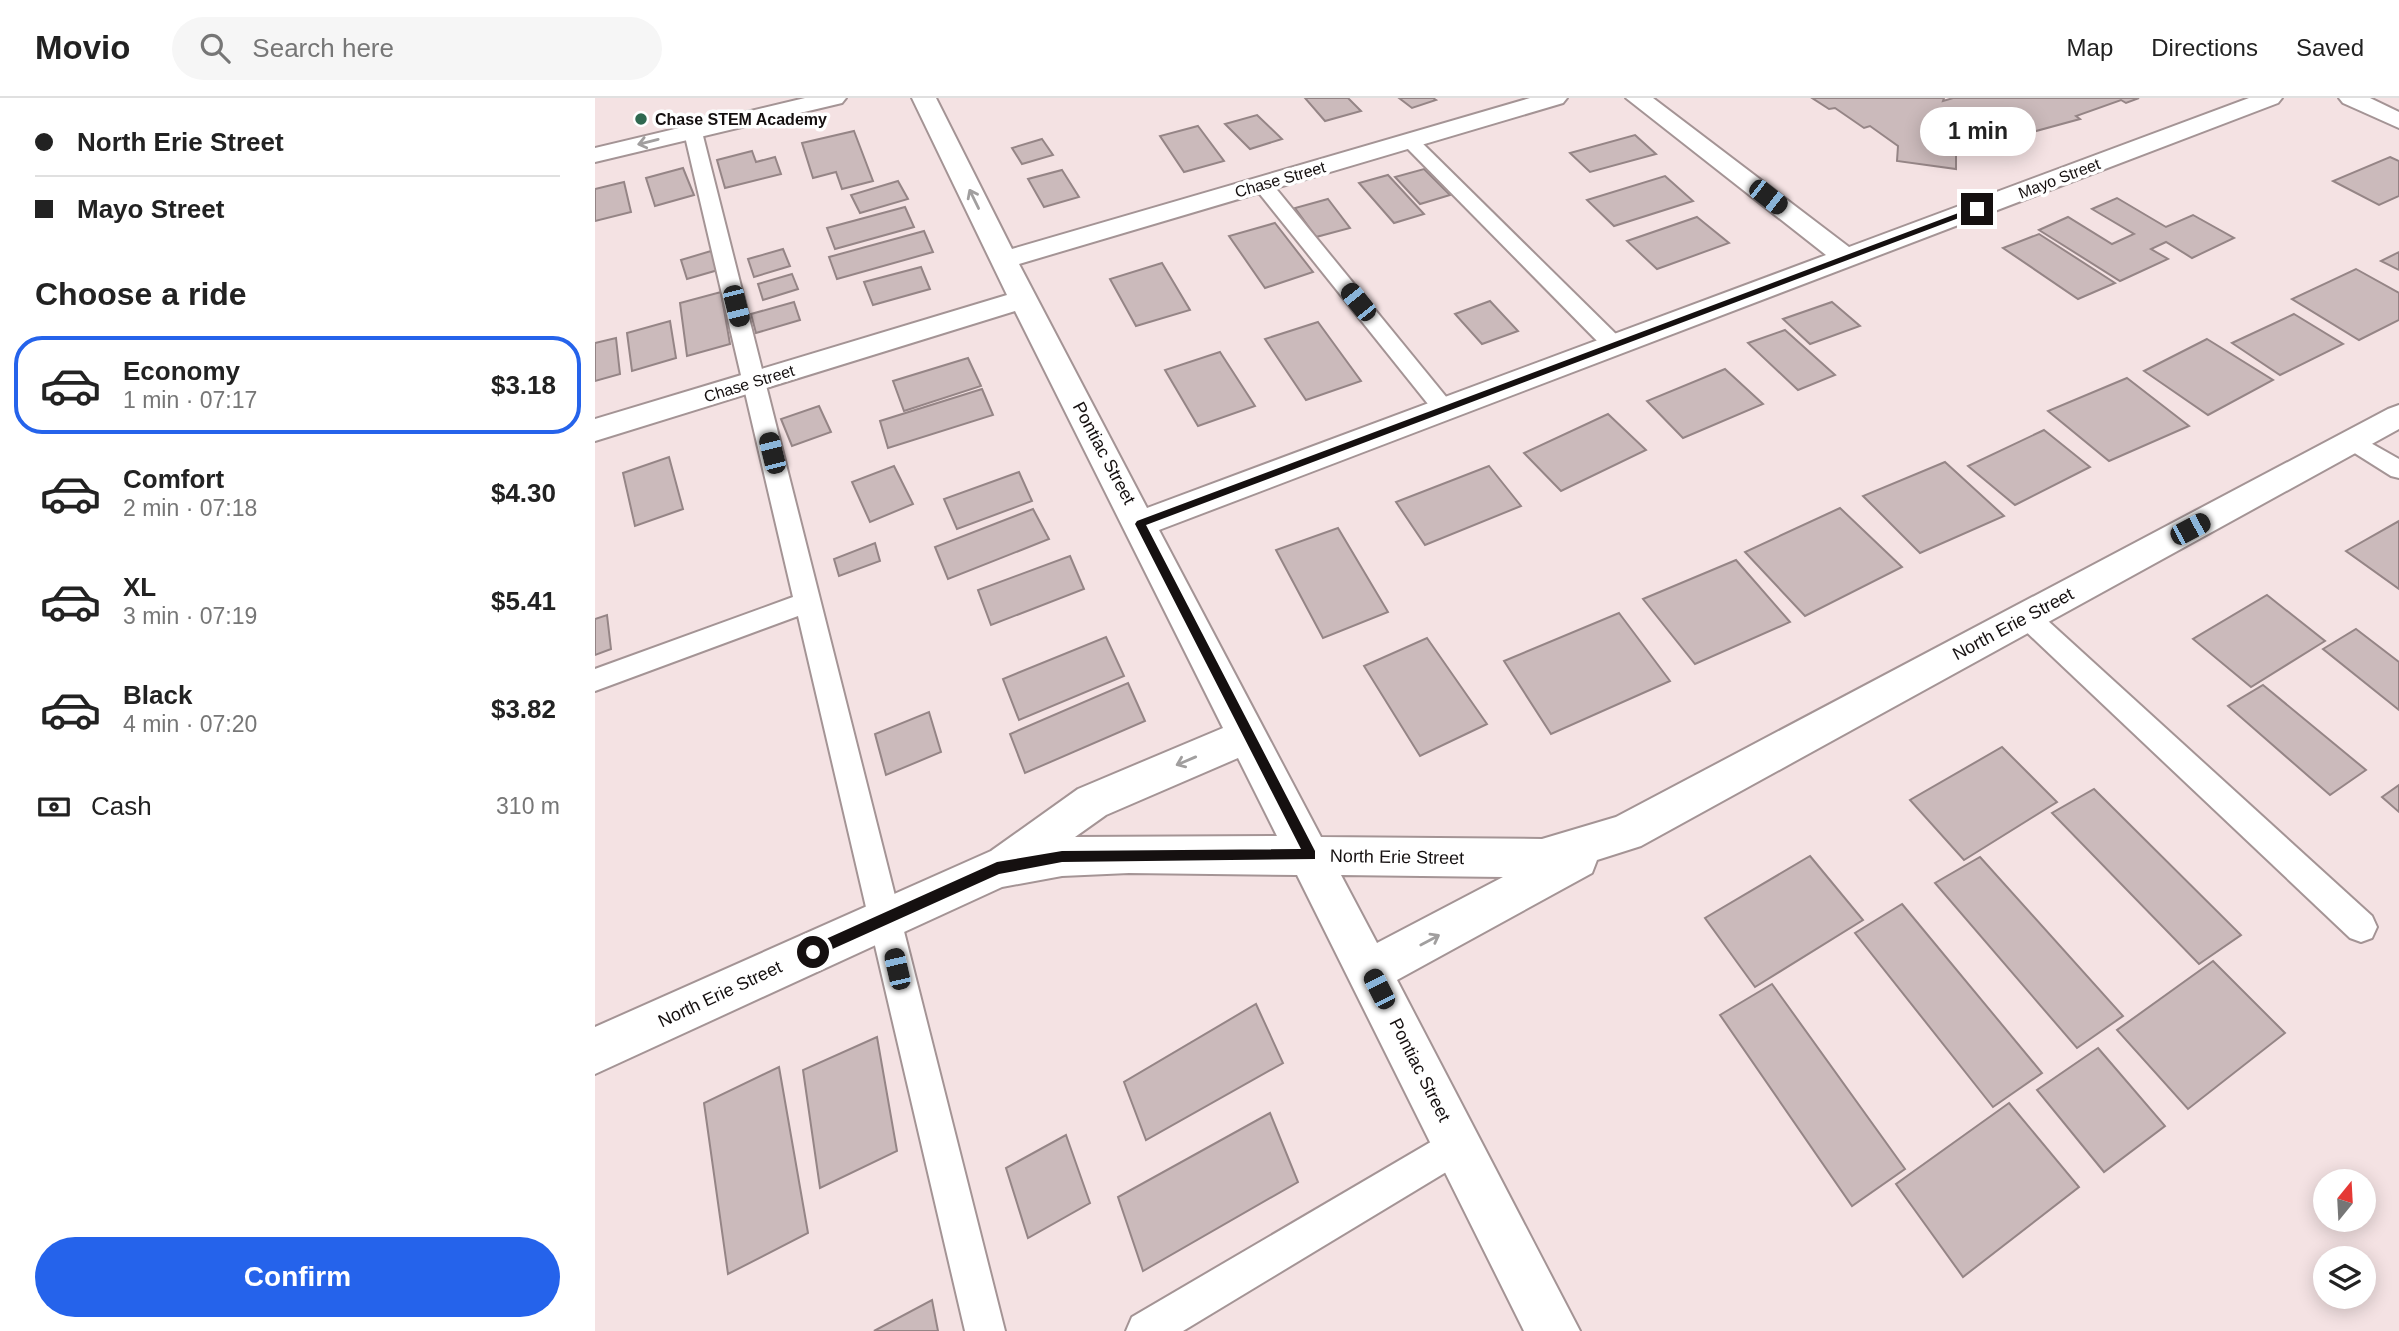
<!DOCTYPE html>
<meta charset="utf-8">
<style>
body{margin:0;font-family:Helvetica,sans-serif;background:#f6f6f6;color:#222;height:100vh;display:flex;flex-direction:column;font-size:26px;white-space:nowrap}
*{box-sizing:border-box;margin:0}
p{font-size:23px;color:#767676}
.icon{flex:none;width:38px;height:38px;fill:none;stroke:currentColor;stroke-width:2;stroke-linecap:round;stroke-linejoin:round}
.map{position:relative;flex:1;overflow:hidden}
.panel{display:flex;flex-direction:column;background:#fff;width:595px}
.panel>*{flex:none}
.hud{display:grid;align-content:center;height:154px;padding:0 35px;background:#fff}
.needle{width:46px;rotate:18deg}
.fabs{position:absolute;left:1718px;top:1071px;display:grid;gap:14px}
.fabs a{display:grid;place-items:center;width:63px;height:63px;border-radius:50%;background:#fff;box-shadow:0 4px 18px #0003;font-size:35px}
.end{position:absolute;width:32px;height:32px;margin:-16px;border:9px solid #151010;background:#fff;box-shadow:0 0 0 4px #fff}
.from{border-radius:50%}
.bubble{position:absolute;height:49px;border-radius:24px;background:#fff;box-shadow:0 4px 18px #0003;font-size:23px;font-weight:700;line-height:49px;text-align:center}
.car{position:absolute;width:21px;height:42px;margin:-21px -10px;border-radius:9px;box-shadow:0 0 5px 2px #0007;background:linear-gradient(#222 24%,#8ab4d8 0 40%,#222 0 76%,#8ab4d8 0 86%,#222 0)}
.hud b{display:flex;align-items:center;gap:24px;height:66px;font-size:26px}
.hud b+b{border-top:2px solid #e0e0e0}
.hud i{width:18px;height:18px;background:#222}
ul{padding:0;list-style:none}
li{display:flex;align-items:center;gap:21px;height:98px;margin:0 14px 10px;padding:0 21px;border:4px solid transparent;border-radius:28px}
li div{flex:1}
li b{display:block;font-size:26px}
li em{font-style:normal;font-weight:700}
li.selected{border-color:#2563eb}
li>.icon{width:63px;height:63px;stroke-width:1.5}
h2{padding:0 35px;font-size:32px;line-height:84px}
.pay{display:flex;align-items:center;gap:18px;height:77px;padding:0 35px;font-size:26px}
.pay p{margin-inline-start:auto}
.cta{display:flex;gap:14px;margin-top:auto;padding:14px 35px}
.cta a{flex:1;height:80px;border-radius:42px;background:#2563eb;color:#fff;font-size:28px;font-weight:700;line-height:80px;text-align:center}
header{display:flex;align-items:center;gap:42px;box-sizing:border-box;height:98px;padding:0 35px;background:#fff;border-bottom:2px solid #e0e0e0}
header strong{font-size:33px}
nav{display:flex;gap:38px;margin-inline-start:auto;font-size:24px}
.search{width:490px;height:63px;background:#f6f6f6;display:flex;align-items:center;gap:18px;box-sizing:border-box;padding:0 24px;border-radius:38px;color:#767676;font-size:26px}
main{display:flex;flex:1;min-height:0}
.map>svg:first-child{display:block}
.building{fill:#cbbabb;stroke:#958586;stroke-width:2}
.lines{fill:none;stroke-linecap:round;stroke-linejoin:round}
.lane-casing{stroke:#a49495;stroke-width:4}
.street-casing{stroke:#a49495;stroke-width:4}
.lane{fill:#fff;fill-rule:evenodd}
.street{fill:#fff;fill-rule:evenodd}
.oneway{stroke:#a19f9f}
.route{fill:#151010}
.poi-dot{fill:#2f6850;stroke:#fff;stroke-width:2.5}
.labels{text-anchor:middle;stroke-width:7;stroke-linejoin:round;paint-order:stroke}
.far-poi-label{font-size:16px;font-weight:bold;fill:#151010;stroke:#fff;text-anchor:start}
.far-street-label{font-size:16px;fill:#151010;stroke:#fff}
.street-label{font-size:18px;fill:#151010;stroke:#fff}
</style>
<header>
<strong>Movio</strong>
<div class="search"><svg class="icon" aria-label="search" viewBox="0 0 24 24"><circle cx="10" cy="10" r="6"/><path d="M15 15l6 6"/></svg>Search here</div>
<nav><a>Map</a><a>Directions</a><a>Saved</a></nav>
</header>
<main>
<section class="panel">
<div class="hud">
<b><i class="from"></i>North Erie Street</b>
<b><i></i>Mayo Street</b>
</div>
<h2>Choose a ride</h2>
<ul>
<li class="selected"><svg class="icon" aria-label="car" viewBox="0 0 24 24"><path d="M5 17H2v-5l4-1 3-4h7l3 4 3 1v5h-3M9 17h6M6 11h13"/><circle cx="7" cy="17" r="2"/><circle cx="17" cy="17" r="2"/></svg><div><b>Economy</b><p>1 min · 07:17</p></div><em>$3.18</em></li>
<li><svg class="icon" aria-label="car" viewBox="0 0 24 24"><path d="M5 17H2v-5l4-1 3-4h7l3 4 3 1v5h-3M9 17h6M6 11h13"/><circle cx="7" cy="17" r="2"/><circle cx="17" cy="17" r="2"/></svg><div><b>Comfort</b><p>2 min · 07:18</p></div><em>$4.30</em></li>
<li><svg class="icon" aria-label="car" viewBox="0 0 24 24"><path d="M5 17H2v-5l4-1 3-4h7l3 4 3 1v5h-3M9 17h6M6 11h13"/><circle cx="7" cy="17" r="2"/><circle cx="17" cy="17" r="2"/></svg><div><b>XL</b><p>3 min · 07:19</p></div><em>$5.41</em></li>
<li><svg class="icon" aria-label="car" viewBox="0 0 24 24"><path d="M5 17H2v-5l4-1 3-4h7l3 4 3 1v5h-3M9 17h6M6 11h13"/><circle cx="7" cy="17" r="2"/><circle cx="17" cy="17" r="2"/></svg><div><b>Black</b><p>4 min · 07:20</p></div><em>$3.82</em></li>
</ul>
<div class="pay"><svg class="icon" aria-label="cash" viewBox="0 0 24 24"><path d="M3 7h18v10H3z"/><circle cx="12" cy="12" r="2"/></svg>Cash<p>310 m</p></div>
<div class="cta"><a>Confirm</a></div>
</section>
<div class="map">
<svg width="1804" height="1233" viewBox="0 0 1804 1233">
<rect width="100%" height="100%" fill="#f4e2e3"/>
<g class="building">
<path d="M710 0H753L766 13 730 23Z"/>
<path d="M804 0H838L841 2 817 10Z"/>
<path d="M1217 0H1349L1348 3 1358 0H1544L1531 5 1526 2 1481 18 1485 21 1361 55V71L1302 63 1303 48 1275 28 1269 30 1240 10 1234 11Z"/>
<path d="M662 17 687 41 655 51 630 26Z"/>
<path d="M603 28 629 63 589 74 565 38Z"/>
<path d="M259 33 278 83 247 91 241 74 218 80 207 45Z"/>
<path d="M1040 37 1061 56 995 74 975 55Z"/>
<path d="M447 41 458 57 427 66 417 50Z"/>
<path d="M157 53 161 64 180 59 186 76 130 90 122 62Z"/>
<path d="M1795 59 1804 63V98L1784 107 1738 83Z"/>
<path d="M88 70 99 97 60 108 51 80Z"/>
<path d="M829 71 855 97 825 106 800 79Z"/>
<path d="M467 72 484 99 449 109 433 81Z"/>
<path d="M793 77 829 116 799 125 764 85Z"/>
<path d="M1070 78 1098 103 1019 128 992 102Z"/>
<path d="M303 83 313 101 265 115 256 97Z"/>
<path d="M29 84 36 114 0 123V91Z"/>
<path d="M1522 100 1571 129 1598 117 1639 140 1597 160 1571 144 1556 151 1573 161 1525 183 1444 132 1473 119 1517 146 1539 136 1497 111Z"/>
<path d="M733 101 755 130 721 139 700 110Z"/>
<path d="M310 109 319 129 240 151 232 130Z"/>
<path d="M1102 119 1134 145 1062 171 1032 143Z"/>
<path d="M680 125 718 174 670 190 634 138Z"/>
<path d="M329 133 338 154 242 181 234 159Z"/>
<path d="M1444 136 1520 185 1483 201 1408 150Z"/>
<path d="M188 151 195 168 159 179 153 161Z"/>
<path d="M116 153 123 172 92 181 86 162Z"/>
<path d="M1804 154V172L1786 163Z"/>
<path d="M567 165 595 212 541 228 515 181Z"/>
<path d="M326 169 335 191 278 207 269 184Z"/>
<path d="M1761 171 1804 195V222L1764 242 1697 201Z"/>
<path d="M197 176 203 191 168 202 163 186Z"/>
<path d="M126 194 135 246 92 258 85 205Z"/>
<path d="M895 203 923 233 887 246 860 216Z"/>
<path d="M199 204 205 222 161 235 156 216Z"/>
<path d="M1237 204 1265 228 1215 246 1188 221Z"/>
<path d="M1699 216 1748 246 1685 277 1637 245Z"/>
<path d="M75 223 81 260 37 273 32 235Z"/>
<path d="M723 224 766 283 711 302 670 241Z"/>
<path d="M1190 232 1240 277 1203 292 1153 245Z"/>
<path d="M21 240 25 276 0 283V245Z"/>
<path d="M1612 241 1678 282 1613 317 1549 273Z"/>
<path d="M625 254 660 308 603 328 570 272Z"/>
<path d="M373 260 386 288 309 313 298 283Z"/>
<path d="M1130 271 1168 306 1088 340 1052 303Z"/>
<path d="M1532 280 1594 328 1514 363 1453 313Z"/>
<path d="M387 291 398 317 293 350 285 323Z"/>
<path d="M224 308 236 334 197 348 186 321Z"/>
<path d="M1013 316 1051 352 966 393 929 355Z"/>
<path d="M1449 332 1495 369 1420 407 1373 368Z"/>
<path d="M74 359 88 411 40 428 28 375Z"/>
<path d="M1350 364 1409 418 1325 455 1268 398Z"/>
<path d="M299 368 318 406 275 424 257 384Z"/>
<path d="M894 368 926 408 830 447 801 404Z"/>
<path d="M424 374 437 403 362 431 349 401Z"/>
<path d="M1245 410 1307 469 1210 518 1150 454Z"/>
<path d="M438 411 454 441 353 481 340 449Z"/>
<path d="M1804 423V491L1751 453Z"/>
<path d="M743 430 793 514 728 540 681 452Z"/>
<path d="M280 445 285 463 244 478 239 461Z"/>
<path d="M475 458 489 491 396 527 383 492Z"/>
<path d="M1141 462 1195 524 1100 566 1048 501Z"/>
<path d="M1672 497 1730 543 1656 589 1598 541Z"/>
<path d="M1024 515 1075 583 956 636 909 563Z"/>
<path d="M12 517 16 551 0 557V521Z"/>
<path d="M1761 531 1804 564V612L1728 551Z"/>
<path d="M511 539 529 578 424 622 408 581Z"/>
<path d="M832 540 892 626 825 658 769 568Z"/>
<path d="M533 585 550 623 430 675 415 636Z"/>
<path d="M1668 587 1771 672 1735 697 1633 608Z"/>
<path d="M334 614 346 654 291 677 280 636Z"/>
<path d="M1407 649 1462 704 1369 762 1315 702Z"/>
<path d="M1804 687V714L1787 699Z"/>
<path d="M1499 691 1646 837 1604 866 1457 715Z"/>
<path d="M1215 758 1268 822 1160 889 1110 820Z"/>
<path d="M1385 759 1528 918 1482 950 1340 785Z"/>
<path d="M1307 806 1447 975 1398 1009 1260 835Z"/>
<path d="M1618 863 1690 935 1593 1011 1522 932Z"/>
<path d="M1177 886 1310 1071 1257 1108 1125 917Z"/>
<path d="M661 906 688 965 551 1042 529 984Z"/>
<path d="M282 939 302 1053 225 1090 208 972Z"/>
<path d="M1503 950 1570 1028 1509 1074 1442 992Z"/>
<path d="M184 969 213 1135 133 1176 109 1005Z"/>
<path d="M1414 1005 1484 1089 1368 1179 1301 1086Z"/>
<path d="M675 1015 703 1084 548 1173 523 1099Z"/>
<path d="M471 1037 495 1105 433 1140 411 1070Z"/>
<path d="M337 1202 343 1233H279Z"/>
</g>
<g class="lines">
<defs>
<g id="lane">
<path d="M98 29 107 34 410 1233H370L203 518 0 593V571L198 499 89 34Z"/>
<path d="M815 38 821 39 1027 242 1030 247 1027 252H1011L809 47 806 43Z"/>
<path d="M667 80 674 82 857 306 860 311 857 316 849 319 841 316 660 90 658 86 660 82Z"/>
<path d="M1758 335 1804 361V380L1796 378 1750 349 1746 343 1750 337Z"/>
<path d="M1432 509 1441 512 1777 818 1782 829 1777 840 1766 844 1755 840 1423 526 1419 519 1423 512Z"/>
<path d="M863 1028 876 1033 881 1046 876 1059 588 1233H531L537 1219Z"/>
</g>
<g id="street">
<path d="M210 0H251L247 5 0 64V50Z"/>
<path d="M317 0H341L417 151 935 0H972L968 5 424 166 552 410 1231 157 1031 0H1058L1254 149 1654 0H1687L1683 5 564 432 726 739 947 741 1021 719 1793 311 1804 307V331L1046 748 1002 762 997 775 802 882 985 1233H929L702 777 534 775 467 778 407 789 0 976V929L396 753 483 691 628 630 420 213 0 343V321L412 197ZM643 660 682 738 480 739 511 717ZM746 777 908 779 782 845Z"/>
<path d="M1744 0H1775L1804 14V30L1748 5Z"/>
</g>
</defs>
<use href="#lane" class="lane-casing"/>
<use href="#street" class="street-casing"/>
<use href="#lane" class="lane"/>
<use href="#street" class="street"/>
</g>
<defs><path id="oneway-shaft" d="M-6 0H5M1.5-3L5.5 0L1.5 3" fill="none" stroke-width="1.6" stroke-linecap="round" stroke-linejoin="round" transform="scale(1.75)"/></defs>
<g class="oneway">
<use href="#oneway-shaft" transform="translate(53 44) rotate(166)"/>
<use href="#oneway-shaft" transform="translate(379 101) rotate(-116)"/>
<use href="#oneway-shaft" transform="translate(591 663) rotate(157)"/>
<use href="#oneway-shaft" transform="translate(835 842) rotate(-28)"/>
</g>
<path class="route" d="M1382 108 1385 112 551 427 720 753V761L467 764 404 776 222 858H213V849L402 764 467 753 706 751 540 426 542 423Z"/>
<circle class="poi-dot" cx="46" cy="21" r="7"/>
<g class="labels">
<g class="far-poi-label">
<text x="60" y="27">Chase STEM Academy</text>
</g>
<g class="far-street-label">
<text transform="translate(1464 80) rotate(-21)" y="6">Mayo Street</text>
<text transform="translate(685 81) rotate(-16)" y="6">Chase Street</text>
<text transform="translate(154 285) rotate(-17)" y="6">Chase Street</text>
</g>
<g class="street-label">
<text transform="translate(509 355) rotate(62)" y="6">Pontiac Street</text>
<text transform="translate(1418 526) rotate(-28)" y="6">North Erie Street</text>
<text transform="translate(802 759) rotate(1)" y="6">North Erie Street</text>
<text transform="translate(125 896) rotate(-25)" y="6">North Erie Street</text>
<text transform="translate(825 972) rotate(63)" y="6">Pontiac Street</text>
</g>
</g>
</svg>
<div class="fabs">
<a><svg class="needle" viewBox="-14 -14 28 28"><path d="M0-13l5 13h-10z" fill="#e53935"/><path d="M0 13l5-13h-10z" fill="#767676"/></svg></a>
<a><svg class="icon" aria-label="layers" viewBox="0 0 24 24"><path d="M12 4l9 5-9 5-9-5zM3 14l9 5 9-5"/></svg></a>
</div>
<i class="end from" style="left:218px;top:854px"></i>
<i class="end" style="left:1382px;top:111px"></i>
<div class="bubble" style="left:1325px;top:9px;width:116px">1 min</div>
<i class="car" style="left:1173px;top:99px;rotate:128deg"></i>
<i class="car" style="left:763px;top:204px;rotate:321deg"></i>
<i class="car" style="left:141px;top:208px;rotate:166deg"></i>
<i class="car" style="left:177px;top:355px;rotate:346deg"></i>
<i class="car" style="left:1595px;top:431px;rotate:62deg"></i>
<i class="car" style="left:302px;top:871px;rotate:347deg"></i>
<i class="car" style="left:784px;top:891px;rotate:333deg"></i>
</div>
</main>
